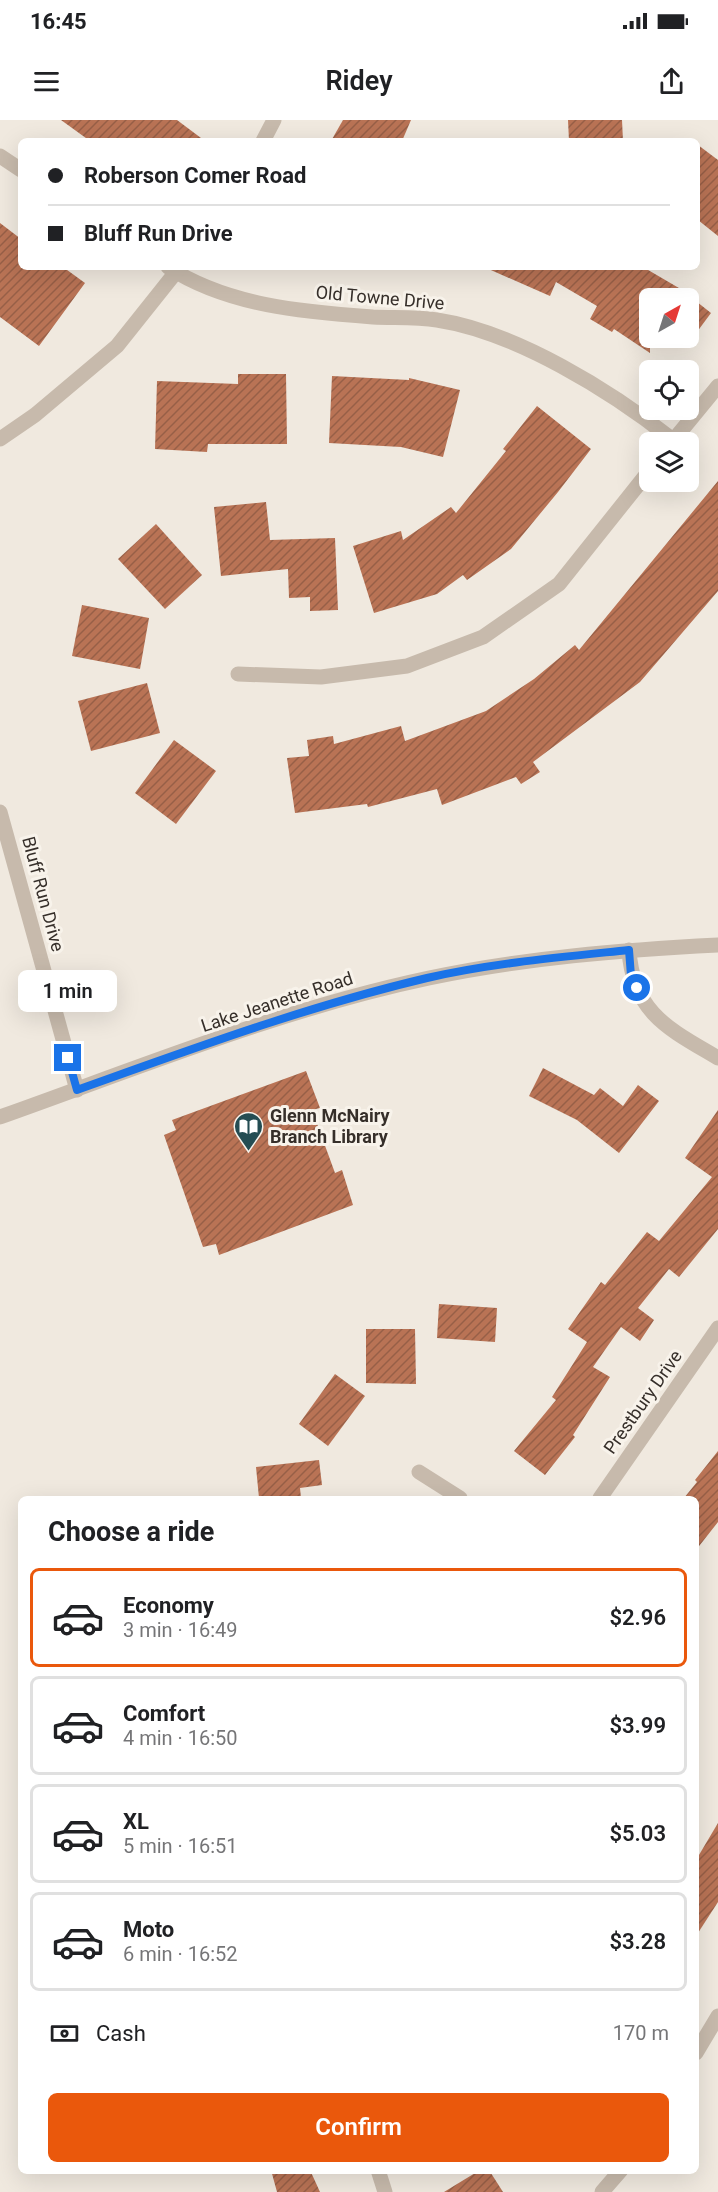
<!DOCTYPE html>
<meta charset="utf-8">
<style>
body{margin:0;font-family:Roboto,sans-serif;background:#f2f2f2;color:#202124;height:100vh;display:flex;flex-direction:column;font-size:22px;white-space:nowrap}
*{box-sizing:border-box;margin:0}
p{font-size:20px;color:#757577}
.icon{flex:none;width:33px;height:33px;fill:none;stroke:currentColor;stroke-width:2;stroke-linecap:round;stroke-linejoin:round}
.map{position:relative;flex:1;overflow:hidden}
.drawer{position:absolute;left:18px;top:1376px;width:681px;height:678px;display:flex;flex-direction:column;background:#fff;border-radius:9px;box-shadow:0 6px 24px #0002}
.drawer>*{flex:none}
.banner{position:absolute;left:18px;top:18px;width:682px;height:132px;border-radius:9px;box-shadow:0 6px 24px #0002;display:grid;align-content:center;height:132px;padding:0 30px;background:#fff}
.needle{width:39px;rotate:39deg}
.fabs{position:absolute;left:639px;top:168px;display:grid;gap:12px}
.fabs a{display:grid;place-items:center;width:60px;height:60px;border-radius:9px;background:#fff;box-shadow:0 6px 24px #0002;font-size:30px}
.end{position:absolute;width:27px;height:27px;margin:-14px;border:8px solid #1a73e8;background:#fff;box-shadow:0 0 0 3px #fff}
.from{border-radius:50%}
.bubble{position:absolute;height:42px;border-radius:9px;background:#fff;box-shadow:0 6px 24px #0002;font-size:20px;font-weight:600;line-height:42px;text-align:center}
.banner b{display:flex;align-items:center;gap:21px;height:57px;font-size:22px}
.banner b+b{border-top:2px solid #e0e0e0}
.banner i{width:15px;height:15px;background:#202124}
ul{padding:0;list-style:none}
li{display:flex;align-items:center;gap:18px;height:99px;margin:0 12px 9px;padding:0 18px;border:3px solid #e0e0e0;border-radius:9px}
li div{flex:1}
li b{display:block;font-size:22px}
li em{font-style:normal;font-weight:600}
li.selected{border-color:#ea580c}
li>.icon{width:54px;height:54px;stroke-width:1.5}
h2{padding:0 30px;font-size:27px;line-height:72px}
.pay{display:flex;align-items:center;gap:15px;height:66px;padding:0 30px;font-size:22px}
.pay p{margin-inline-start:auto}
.action{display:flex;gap:12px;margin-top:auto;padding:12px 30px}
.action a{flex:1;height:69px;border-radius:9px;background:#ea580c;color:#fff;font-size:24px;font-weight:600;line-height:69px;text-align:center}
.status{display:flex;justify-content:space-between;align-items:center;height:42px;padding:0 30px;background:#fff;direction:ltr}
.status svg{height:16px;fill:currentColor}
header{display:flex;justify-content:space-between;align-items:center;height:78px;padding:0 30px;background:#fff;font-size:27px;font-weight:600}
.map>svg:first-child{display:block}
.building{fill:url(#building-hatch)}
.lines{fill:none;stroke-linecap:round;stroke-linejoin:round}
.minor{stroke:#c7baac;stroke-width:15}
.tertiary{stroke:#c7baac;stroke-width:15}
.route{stroke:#1a73e8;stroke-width:8}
.labels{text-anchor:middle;stroke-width:6;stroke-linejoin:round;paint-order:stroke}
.street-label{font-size:18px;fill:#362f2a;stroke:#f8f3eb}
.poi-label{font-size:18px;font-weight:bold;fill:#362f2a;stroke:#f8f3eb;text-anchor:start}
</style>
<div class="status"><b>16:45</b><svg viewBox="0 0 49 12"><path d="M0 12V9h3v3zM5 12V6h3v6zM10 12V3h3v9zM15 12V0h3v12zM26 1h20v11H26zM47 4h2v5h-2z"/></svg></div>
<header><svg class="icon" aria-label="menu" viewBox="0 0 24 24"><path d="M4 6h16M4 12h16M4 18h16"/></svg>Ridey<svg class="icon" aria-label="share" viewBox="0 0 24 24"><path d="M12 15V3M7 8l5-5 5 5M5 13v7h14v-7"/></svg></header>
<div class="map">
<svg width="718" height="2072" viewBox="0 0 718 2072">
<defs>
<pattern id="building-hatch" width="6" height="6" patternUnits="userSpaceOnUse" patternTransform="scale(1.5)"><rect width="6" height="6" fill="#b97355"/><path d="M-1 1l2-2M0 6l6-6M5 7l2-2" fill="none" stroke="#975f47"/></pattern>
</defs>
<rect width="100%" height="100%" fill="#f0e9df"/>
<g class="building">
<path d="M61 0H177L205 21H90Z"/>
<path d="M343 0H411L402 21H331Z"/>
<path d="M568 0H622L623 21H569Z"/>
<path d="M698 25 718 40V116L698 100Z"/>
<path d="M0 103 21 119V147H63L85 163 39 226 0 197Z"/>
<path d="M484 147H643L696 178H692L711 193 688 224V178H650V233L614 209 612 212 590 199 597 186 556 162 550 176Z"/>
<path d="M238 254H286L287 324H208L207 332 155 329 157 261 238 264Z"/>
<path d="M332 256 409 260V258L460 270 443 337 401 327 329 323Z"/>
<path d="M537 286 591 329 558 372 511 429 467 460 463 455 437 474 374 493 353 426 401 411 403 420 451 387 456 393 506 331 503 329Z"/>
<path d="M718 361V471L640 562 533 642 540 652 521 664 516 657 442 685 437 669 368 687 367 684 295 693 287 638 309 636 307 620 333 616 334 624 401 606 405 621 486 591 534 559 575 525 579 530Z"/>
<path d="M266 382 270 420 335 418 338 490 310 491V477L289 478 288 449 221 456 214 387Z"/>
<path d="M156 404 202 455 165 489 118 439Z"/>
<path d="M82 485 149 498 140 549 72 536Z"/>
<path d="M147 563 160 613 91 631 78 581Z"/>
<path d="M174 620 216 651 176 704 135 673Z"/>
<path d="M543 948 594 975 600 968 623 986 638 965 659 981 619 1033 577 1000 529 976Z"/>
<path d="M306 951 320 988 312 990 335 1053 342 1050 353 1085 219 1135 216 1124 203 1127 164 1015 176 1010 172 1000Z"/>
<path d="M718 990V1109L679 1157 669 1149 638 1188 654 1200 640 1221 621 1207 593 1247 610 1257 573 1315 575 1317 545 1355 514 1331 556 1280 552 1277 587 1222 568 1209 601 1162 605 1165 647 1112 659 1121 712 1057 685 1038Z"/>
<path d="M439 1184 497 1188 495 1222 437 1218Z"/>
<path d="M366 1209H415L416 1264 366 1263Z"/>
<path d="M335 1254 365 1276 328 1326 299 1304Z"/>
<path d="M718 1331V1402L696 1430V1378H684L697 1362 695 1360Z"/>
<path d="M319 1340 322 1365 300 1368 301 1378H259L256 1347Z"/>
<path d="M718 1703V1782L696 1816V1740Z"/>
<path d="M271 2050H310L320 2072H277Z"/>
<path d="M480 2050H489L503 2072H444Z"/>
</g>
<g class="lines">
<g class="minor">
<path d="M263 21 274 0"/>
<path d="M0 36 21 50"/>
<path d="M168 147C228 186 304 192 373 197 394 198 416 197 437 200 516 212 611 271 673 320"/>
<path d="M0 319 35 295 117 226 180 147"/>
<path d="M672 322 718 266"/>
<path d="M238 554 321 557 407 546 483 517 559 464 650 350"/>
<path d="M0 692 77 970"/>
<path d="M629 830C633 893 669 909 718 938"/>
<path d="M419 1352 460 1378"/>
<path d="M600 1378 718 1208"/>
<path d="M696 1933 718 1896"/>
<path d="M378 2050 385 2072"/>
<path d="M602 2072 621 2050"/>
</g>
<path class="tertiary" d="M0 997C141 947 282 889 429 858 524 838 621 830 718 825"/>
</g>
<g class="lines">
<path class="route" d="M68 938 77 970C192 929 308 886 427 858 493 843 562 837 629 830L631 856 637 868"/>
</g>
<defs>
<symbol id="library-pin" viewBox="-11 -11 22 30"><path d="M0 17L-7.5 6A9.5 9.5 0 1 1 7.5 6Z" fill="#244d53" stroke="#f8f3eb"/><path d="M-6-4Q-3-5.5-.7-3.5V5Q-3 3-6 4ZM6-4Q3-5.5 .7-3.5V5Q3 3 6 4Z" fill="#fff"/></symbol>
</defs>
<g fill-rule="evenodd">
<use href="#library-pin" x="232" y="990" width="33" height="45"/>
</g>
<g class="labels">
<g class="street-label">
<text transform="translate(380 178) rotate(5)" y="6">Old Towne Drive</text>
<text transform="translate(43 774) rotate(75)" y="6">Bluff Run Drive</text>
<text transform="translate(277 882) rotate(-18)" y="6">Lake Jeanette Road</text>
<text transform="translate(643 1282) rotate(-55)" y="6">Prestbury Drive</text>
</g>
<g class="poi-label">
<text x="270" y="1002">Glenn McNairy<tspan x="270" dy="21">Branch Library</tspan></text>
</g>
</g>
</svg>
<div class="fabs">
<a><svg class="needle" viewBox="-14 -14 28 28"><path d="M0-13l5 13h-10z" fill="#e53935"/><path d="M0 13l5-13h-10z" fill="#757577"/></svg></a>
<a><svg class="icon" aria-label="locate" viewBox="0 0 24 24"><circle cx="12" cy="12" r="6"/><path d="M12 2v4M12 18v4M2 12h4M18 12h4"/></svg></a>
<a><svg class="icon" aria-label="layers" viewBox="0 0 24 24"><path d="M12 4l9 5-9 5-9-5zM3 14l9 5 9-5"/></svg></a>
</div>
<i class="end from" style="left:637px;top:868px"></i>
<i class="end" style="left:68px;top:938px"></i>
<div class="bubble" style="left:18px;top:850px;width:99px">1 min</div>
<div class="banner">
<b><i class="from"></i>Roberson Comer Road</b>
<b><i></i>Bluff Run Drive</b>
</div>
<section class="drawer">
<h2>Choose a ride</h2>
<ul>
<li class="selected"><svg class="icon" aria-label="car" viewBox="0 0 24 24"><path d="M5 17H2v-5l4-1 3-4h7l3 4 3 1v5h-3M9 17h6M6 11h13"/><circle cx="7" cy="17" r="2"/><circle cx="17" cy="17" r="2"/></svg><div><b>Economy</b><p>3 min · 16:49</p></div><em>$2.96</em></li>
<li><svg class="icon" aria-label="car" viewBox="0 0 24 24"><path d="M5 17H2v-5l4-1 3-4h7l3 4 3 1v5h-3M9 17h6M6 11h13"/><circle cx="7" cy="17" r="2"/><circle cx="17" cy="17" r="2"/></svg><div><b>Comfort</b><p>4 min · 16:50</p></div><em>$3.99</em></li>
<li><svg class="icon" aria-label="car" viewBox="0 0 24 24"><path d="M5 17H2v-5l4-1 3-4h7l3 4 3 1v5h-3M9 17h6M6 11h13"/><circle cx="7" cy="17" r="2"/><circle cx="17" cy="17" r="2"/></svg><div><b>XL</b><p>5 min · 16:51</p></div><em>$5.03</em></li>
<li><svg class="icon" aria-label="car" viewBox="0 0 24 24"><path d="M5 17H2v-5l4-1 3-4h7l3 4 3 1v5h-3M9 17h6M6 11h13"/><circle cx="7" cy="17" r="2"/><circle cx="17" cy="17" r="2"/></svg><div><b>Moto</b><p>6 min · 16:52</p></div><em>$3.28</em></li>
</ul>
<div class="pay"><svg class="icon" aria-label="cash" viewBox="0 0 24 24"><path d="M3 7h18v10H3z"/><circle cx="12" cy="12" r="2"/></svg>Cash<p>170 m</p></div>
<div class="action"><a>Confirm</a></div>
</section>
</div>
